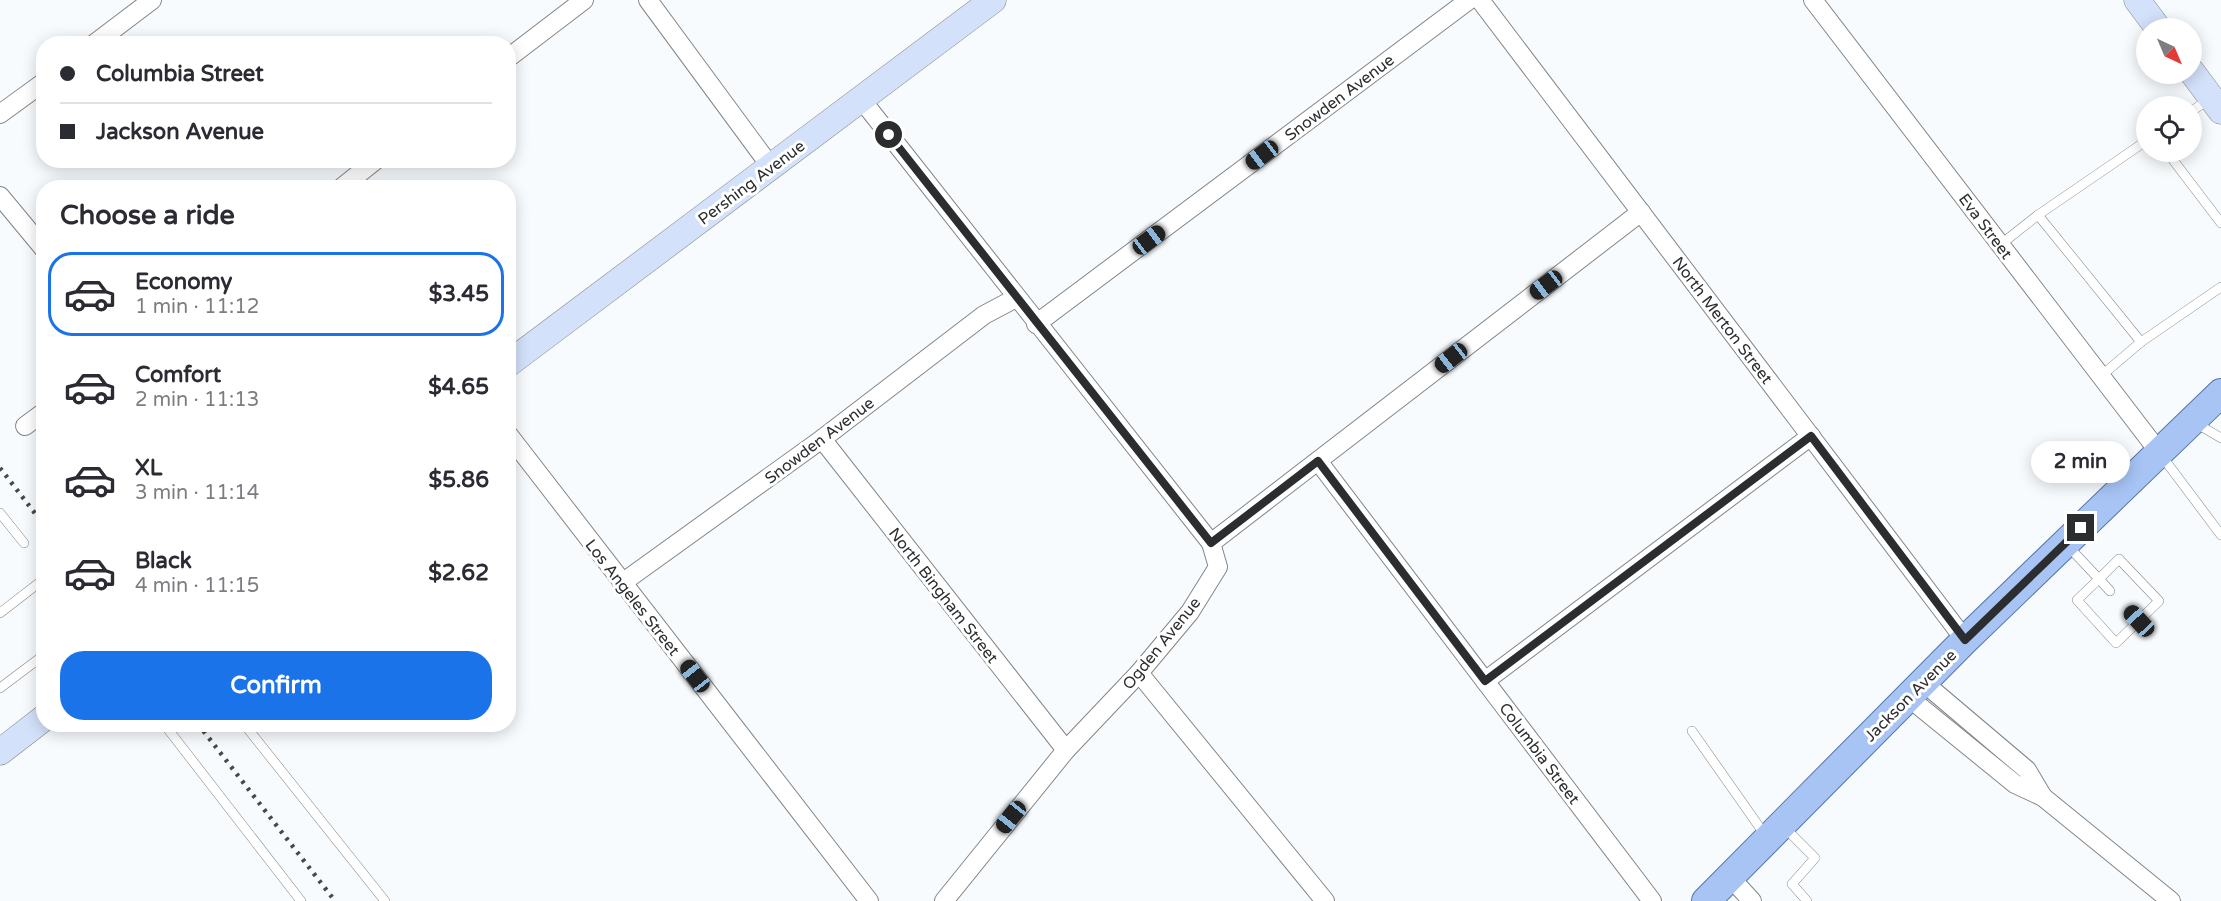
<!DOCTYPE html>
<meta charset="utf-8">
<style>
body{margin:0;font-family:"Varela Round",sans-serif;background:#f7f7f7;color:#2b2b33;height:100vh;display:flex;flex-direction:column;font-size:22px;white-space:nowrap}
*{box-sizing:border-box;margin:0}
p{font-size:20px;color:#7c7c81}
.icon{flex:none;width:33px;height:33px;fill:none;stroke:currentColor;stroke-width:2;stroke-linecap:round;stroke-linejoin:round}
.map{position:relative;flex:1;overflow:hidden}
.details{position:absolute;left:36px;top:180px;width:480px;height:552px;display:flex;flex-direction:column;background:#fff;border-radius:24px;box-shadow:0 3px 15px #0003}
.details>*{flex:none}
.hud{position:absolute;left:36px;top:36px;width:480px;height:132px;border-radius:24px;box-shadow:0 3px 15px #0003;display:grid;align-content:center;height:132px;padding:0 24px;background:#fff}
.needle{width:39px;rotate:136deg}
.controls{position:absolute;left:2136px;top:18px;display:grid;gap:12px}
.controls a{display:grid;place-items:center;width:66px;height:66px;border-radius:50%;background:#fff;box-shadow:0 3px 15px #0003;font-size:30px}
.end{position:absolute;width:27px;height:27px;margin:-14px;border:8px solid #2c2d2e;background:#fff;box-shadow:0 0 0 3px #fff}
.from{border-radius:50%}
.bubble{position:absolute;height:42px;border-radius:21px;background:#fff;box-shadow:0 3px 15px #0003;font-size:20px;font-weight:800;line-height:42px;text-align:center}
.car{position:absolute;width:18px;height:36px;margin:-18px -9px;border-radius:8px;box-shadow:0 0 4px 2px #0007;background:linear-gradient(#222 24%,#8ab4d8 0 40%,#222 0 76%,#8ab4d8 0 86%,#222 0)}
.hud b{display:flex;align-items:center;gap:21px;height:57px;font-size:22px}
.hud b+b{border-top:2px solid #e1e1e2}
.hud i{width:15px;height:15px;background:#2b2b33}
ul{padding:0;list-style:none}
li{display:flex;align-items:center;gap:18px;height:84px;margin:0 12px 9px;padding:0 12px;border:3px solid transparent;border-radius:24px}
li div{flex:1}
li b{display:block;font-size:22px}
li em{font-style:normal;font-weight:800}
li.current{border-color:#1a73e8}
li>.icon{width:54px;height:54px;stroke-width:1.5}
h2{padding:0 24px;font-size:27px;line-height:72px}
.cta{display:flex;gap:12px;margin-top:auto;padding:12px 24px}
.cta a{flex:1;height:69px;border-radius:24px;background:#1a73e8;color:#fff;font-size:24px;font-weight:800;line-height:69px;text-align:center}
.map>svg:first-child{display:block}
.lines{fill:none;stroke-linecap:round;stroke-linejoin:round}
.lane-casing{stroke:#838689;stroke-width:10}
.street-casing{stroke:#838689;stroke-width:20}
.secondary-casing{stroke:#838689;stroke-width:27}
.primary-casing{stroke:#5675ab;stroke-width:30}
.lane{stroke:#fff;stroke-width:9}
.street{stroke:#fff;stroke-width:18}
.secondary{stroke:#d3e1fa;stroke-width:26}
.primary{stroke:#a7c4f5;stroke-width:28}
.rail{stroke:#474849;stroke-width:4.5;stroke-dasharray:3 6;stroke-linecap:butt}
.route{stroke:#2c2d2e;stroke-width:8}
.labels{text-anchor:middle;stroke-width:6;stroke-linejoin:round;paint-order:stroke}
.street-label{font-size:16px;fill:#2c2d2e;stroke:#fff}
</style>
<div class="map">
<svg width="2221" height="901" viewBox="0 0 2221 901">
<rect width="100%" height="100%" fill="#f8fbfe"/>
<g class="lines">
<defs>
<g id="lane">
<path d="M2192 111 2209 99"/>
<path d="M2167 152 2221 223"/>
<path d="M2038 215 2146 141"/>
<path d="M2000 245 2038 215 2141 342 2101 376"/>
<path d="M2141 342 2221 287"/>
<path d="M2194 422 2221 438"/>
<path d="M2161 455 2221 535"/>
<path d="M0 513 24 543"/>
<path d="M2067 545 2099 579 2119 559 2159 601 2116 643 2077 600 2099 579 2110 591"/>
<path d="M2130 611 2139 621"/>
<path d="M0 613 44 579"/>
<path d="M0 688 44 655"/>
<path d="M164 724 301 901"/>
<path d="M244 724 385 901"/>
<path d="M1692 731 1765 835"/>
<path d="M1783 826 1815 858 1792 884 1807 901"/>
</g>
<g id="street">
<path d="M648 0 771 167"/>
<path d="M1480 0 1965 640"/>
<path d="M1813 0 2159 452"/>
<path d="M94 44 152 0"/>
<path d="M508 58 584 0"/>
<path d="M861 99 1211 543"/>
<path d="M0 114 44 82"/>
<path d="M341 188 376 160"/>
<path d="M0 196 44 249"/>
<path d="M1036 324 1469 0"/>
<path d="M25 426 44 412"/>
<path d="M508 434 869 901"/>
<path d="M822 439 1066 750"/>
<path d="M1318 461 1652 901"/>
<path d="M622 583 822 439 984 315 1016 298"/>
<path d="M1139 673 1325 901"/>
<path d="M1485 681 1811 436"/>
<path d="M1923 682 2027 770 2043 797"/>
<path d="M1908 697 2015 784 2043 797 2171 901"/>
<path d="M1730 877 1752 901"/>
<path d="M944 901 1066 750 1139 673 1190 612 1218 567 1211 543 1641 212"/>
</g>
<g id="secondary">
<path d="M2137 0 2158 28"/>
<path d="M2192 72 2221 111"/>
<path d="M508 364 993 0"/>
<path d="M0 752 44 718"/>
</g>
<path id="primary" d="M1706 901 1965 640 2221 393"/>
</defs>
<use href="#lane" class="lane-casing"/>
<use href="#street" class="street-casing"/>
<use href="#secondary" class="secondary-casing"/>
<use href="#primary" class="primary-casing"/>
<use href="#lane" class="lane"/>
<use href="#street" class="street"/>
<use href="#secondary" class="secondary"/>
<use href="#primary" class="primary"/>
<g class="rail">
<path d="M0 468 44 525"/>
<path d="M198 724 335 901"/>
</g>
</g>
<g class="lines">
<path class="route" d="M889 135 1211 543 1318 461 1485 681 1811 436 1965 640 2081 528"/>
</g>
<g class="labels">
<g class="street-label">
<text transform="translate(1339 97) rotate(-37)" y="6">Snowden Avenue</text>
<text transform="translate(751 182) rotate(-37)" y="6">Pershing Avenue</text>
<text transform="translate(1986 226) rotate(53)" y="6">Eva Street</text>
<text transform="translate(1723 320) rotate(53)" y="6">North Merton Street</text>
<text transform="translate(819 440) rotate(-37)" y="6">Snowden Avenue</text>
<text transform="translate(944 595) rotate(52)" y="6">North Bingham Street</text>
<text transform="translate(633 597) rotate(52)" y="6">Los Angeles Street</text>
<text transform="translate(1161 643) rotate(-51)" y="6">Ogden Avenue</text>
<text transform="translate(1910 695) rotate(-45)" y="6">Jackson Avenue</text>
<text transform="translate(1540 753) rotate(53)" y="6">Columbia Street</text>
</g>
</g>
</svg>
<div class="controls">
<a><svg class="needle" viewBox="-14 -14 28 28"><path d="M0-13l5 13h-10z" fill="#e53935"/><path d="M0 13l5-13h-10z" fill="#7c7c81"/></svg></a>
<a><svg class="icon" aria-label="locate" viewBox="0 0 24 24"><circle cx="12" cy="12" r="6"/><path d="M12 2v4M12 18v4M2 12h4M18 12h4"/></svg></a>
</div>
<i class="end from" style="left:889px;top:135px"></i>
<i class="end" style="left:2081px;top:528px"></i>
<div class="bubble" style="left:2031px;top:441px;width:99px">2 min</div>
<i class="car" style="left:1262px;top:155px;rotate:233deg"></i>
<i class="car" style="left:1149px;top:240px;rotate:53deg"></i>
<i class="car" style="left:1546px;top:285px;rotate:233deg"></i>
<i class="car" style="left:1451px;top:358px;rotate:232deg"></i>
<i class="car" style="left:2139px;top:621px;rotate:317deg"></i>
<i class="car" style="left:695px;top:676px;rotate:322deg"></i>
<i class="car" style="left:1011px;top:817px;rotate:219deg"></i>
<div class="hud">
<b><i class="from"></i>Columbia Street</b>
<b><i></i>Jackson Avenue</b>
</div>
<section class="details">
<h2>Choose a ride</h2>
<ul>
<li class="current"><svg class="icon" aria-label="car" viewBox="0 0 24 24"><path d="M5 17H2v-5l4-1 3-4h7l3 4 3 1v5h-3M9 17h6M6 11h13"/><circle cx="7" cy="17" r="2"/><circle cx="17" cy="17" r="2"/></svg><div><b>Economy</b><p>1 min · 11:12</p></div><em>$3.45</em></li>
<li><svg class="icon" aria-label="car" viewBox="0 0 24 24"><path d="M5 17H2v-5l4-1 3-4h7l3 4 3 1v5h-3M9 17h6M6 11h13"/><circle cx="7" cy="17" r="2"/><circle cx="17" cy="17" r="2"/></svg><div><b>Comfort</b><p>2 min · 11:13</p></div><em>$4.65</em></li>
<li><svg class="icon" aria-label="car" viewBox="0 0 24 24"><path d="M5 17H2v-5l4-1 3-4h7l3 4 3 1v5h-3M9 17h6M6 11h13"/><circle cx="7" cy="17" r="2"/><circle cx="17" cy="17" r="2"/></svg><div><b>XL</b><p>3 min · 11:14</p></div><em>$5.86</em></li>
<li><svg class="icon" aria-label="car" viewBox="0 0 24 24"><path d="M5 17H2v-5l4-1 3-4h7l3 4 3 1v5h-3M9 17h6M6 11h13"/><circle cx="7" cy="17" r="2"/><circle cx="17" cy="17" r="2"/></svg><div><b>Black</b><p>4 min · 11:15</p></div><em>$2.62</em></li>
</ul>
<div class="cta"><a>Confirm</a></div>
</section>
</div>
